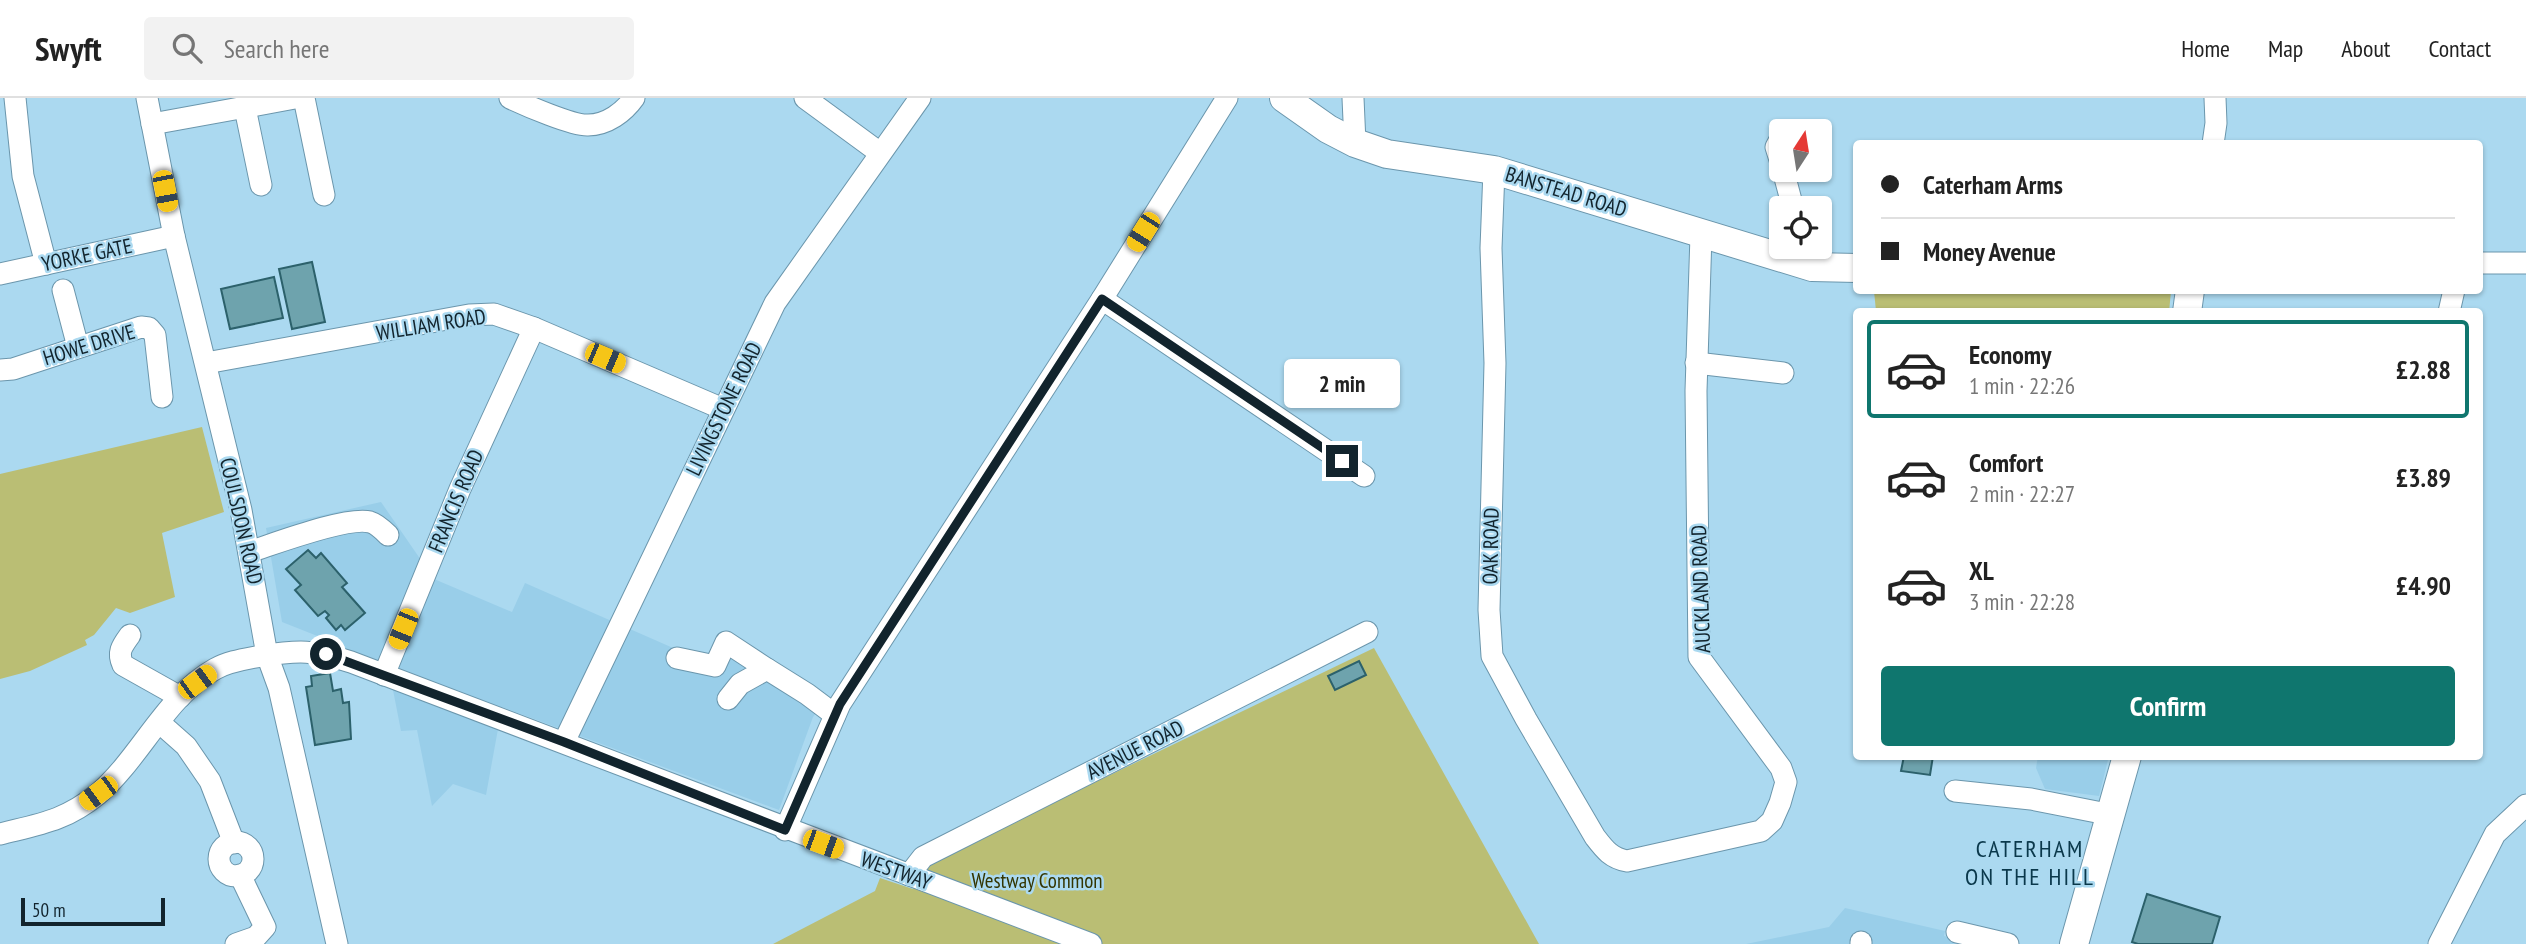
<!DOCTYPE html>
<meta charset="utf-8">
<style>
body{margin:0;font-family:"PT Sans Narrow",sans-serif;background:#f2f2f2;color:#222;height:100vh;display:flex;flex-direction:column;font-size:26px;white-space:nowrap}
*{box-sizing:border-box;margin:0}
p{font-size:23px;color:#767676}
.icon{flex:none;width:38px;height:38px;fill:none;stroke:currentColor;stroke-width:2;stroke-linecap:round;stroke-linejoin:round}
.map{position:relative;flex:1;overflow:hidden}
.drawer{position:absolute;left:1853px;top:210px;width:630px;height:452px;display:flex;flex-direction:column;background:#fff;border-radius:7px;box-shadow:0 2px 5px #0004}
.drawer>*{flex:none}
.hud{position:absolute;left:1853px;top:42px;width:630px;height:154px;border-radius:7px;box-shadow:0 2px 5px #0004;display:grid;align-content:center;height:154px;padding:0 28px;background:#fff}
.needle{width:46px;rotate:12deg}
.buttons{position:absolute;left:1769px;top:21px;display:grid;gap:14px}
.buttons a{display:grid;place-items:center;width:63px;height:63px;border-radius:7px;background:#fff;box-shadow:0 2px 5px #0004;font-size:35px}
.scale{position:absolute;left:21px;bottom:18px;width:144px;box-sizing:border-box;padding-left:7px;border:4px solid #12242d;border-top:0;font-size:19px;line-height:24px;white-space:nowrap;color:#12242d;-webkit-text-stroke:5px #abd9f0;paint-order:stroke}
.end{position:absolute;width:32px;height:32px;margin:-16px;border:9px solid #12242d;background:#fff;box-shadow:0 0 0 4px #fff}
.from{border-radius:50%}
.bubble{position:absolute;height:49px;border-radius:7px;background:#fff;box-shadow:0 2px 5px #0004;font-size:23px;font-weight:600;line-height:49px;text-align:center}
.car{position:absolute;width:21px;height:42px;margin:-21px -10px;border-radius:9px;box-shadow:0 0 5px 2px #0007;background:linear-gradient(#f5c518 24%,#345 0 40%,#f5c518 0 76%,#345 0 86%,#f5c518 0)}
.hud b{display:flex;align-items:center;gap:24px;height:66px;font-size:26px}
.hud b+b{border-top:2px solid #e0e0e0}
.hud i{width:18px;height:18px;background:#222}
ul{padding:12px 0 0;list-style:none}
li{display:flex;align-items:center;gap:21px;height:98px;margin:0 14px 10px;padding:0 14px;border:4px solid transparent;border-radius:7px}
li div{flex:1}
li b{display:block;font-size:26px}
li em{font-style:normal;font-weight:600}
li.selected{border-color:#0f766e}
li>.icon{width:63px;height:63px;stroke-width:1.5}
.button{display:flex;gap:14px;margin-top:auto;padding:14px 28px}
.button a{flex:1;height:80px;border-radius:7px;background:#0f766e;color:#fff;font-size:28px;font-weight:600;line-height:80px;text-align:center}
header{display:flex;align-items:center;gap:42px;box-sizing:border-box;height:98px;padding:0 35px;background:#fff;border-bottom:2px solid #e0e0e0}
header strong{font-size:33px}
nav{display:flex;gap:38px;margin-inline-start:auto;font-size:24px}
.search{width:490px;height:63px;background:#f2f2f2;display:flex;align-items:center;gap:18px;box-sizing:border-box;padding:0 24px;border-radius:7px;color:#767676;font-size:26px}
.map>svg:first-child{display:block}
.built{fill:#99cee9}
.green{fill:#babe74}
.building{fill:#6ea3ad;stroke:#2c616b;stroke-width:2}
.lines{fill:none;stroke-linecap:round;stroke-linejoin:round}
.minor-casing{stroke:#6b96ac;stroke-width:23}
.major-casing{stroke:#6b96ac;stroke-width:30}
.minor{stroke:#fff;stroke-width:21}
.major{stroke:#fff;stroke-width:28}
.route{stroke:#12242d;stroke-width:9}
.labels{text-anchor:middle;stroke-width:5;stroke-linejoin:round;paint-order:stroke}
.street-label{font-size:21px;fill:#12242d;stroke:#abd9f0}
.park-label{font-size:21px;fill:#343500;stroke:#abd9f0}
.quarter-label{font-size:24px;letter-spacing:2px;fill:#0a384b;stroke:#abd9f0}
</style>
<header>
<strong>Swyft</strong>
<div class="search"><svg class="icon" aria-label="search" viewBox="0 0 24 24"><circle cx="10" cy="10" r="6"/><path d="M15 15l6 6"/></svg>Search here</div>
<nav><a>Home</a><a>Map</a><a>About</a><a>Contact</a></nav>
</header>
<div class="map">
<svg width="2526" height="846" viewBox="0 0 2526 846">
<rect width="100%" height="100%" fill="#abd9f0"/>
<g class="built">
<path d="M381 404 434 481 512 514 525 485 721 571 733 544 827 601 813 619 779 712 502 609 486 697 453 686 432 708 417 632 401 633 393 592 325 541 282 524 266 430Z"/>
<path d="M2038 658H2109L2099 698 2045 691 2036 670Z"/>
<path d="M1845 810 1945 833 1944 838 1975 846H1746L1829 829Z"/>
</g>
<g class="green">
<path d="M1874 193V192L2171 193 2169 214 1876 213Z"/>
<path d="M202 329 224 414 162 435 175 499 130 515 116 510 94 537 85 542 87 547 30 573 0 581V376Z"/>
<path d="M1374 550 1539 846H773L875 793 880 780 913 791 927 765Z"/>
</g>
<g class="building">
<path d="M312 164 325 224 292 231 279 171Z"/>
<path d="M274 179 283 220 230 231 221 191Z"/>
<path d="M308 452 316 460 321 455 347 485 342 489 365 515 345 532 341 527 336 532 326 520 329 517 325 513 318 518 295 492 301 487 286 471Z"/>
<path d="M1359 563 1366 577 1335 592 1328 578Z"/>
<path d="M330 575 333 593 341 591 343 605 349 604 351 641 315 647 306 589 312 588 311 578Z"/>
<path d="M1904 658H1933L1930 677 1901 673Z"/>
<path d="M2147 796 2220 819 2212 846H2138L2132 844Z"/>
</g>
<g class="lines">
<defs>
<g id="minor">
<path d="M15 0 23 78 46 166"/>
<path d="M147 0 174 138 241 412 267 557 279 590 337 846"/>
<path d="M304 0 324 97"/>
<path d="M510 0C525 7 573 28 588 27 607 27 624 14 634 0"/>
<path d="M805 0 880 55"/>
<path d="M1353 0 1355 45"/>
<path d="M245 10 261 87"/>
<path d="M152 26 295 0"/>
<path d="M1782 38 1776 49 1782 68"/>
<path d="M2213 46 2216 25 2215 0"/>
<path d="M1494 72 1491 150 1495 265 1489 512 1492 558 1526 621 1595 739C1605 752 1611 760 1627 763L1761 733 1772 723 1780 705 1786 684 1781 670 1699 559 1696 293 1701 137"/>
<path d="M1783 72 1793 110"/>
<path d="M2480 165H2526"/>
<path d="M0 176 174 138"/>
<path d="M63 192 78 249"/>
<path d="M1102 201 1364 378"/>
<path d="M2449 214 2454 192"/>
<path d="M206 265 469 217 494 216 534 230 723 311"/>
<path d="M1696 265 1783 275"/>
<path d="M0 272 13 271 141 229 149 230 155 237 162 299"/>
<path d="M249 454C274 446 347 418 370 424 377 426 383 432 388 437"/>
<path d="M130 537C122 548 117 554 123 567L180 599"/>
<path d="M677 560 715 568 726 544 767 571"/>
<path d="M384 577 460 391 534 230"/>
<path d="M728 601 740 586 767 571 807 596 835 617"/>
<path d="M160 625 186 648 210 683 234 745"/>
<path d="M564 644 775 205 920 0"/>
<path d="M1955 693 2031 701 2112 717"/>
<path d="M785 732 840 606 1102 201 1227 0"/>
<path d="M0 736C40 726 65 723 98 696 141 659 165 599 215 571 229 563 246 561 261 558 299 552 314 552 351 564L1091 846"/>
<circle cx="236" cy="761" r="17"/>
<path d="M909 777 923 759 1367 534"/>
<path d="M1957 834 2008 846"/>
<path d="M236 846 256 839 265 829 240 777"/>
<path d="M1861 846V844"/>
<path d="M2439 846 2495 736 2526 707"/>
</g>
<g id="major">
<path d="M1284 0 1328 31 1355 45 1387 56 1494 72 1812 169 1857 170"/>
<path d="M2187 214 2190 192"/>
<path d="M2074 846 2127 658"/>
</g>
</defs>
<use href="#minor" class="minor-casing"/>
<use href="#major" class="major-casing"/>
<use href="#minor" class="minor"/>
<use href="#major" class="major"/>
</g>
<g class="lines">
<path class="route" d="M326 556 564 644 785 732 840 606 1102 201 1342 363"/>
</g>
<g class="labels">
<g class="street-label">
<text transform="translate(1566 94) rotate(17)" y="7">BANSTEAD ROAD</text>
<text transform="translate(87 157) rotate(-12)" y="7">YORKE GATE</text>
<text transform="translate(431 227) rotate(-9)" y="7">WILLIAM ROAD</text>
<text transform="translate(89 247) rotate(-17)" y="7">HOWE DRIVE</text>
<text transform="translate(724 311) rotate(-64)" y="7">LIVINGSTONE ROAD</text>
<text transform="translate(456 403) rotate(-67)" y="7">FRANCIS ROAD</text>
<text transform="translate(241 423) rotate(77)" y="7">COULSDON ROAD</text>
<text transform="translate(1491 448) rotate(-89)" y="7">OAK ROAD</text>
<text transform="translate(1701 491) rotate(-92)" y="7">AUCKLAND ROAD</text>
<text transform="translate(1135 652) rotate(-27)" y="7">AVENUE ROAD</text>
<text transform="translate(896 773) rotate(20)" y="7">WESTWAY</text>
</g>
<g class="park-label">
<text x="1037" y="790">Westway Common</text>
</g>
<g class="quarter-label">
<text x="2030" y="759">CATERHAM<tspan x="2030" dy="28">ON THE HILL</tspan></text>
</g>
</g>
</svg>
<div class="buttons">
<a><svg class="needle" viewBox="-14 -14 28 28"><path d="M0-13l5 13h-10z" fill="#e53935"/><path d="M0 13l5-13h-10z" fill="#767676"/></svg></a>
<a><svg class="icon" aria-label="locate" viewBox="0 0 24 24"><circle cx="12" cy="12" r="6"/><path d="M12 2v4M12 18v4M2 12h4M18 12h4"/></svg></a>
</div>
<div class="scale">50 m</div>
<i class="end from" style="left:326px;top:556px"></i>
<i class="end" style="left:1342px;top:363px"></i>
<div class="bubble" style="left:1284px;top:261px;width:116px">2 min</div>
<i class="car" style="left:165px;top:93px;rotate:169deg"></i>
<i class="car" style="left:1143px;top:134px;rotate:212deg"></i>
<i class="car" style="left:605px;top:260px;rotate:113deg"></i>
<i class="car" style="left:403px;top:531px;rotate:202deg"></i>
<i class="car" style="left:197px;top:584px;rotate:54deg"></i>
<i class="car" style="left:98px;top:695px;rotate:234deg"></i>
<i class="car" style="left:823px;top:746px;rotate:110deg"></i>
<div class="hud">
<b><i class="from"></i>Caterham Arms</b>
<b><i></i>Money Avenue</b>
</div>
<section class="drawer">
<ul>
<li class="selected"><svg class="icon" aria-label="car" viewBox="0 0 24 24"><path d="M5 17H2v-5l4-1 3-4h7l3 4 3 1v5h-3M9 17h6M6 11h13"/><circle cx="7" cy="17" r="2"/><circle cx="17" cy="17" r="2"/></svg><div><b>Economy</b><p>1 min · 22:26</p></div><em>£2.88</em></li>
<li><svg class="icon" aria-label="car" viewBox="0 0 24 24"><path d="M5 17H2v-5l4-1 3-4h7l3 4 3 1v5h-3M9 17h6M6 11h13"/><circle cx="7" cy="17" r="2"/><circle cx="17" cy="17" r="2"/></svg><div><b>Comfort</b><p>2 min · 22:27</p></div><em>£3.89</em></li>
<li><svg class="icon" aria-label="car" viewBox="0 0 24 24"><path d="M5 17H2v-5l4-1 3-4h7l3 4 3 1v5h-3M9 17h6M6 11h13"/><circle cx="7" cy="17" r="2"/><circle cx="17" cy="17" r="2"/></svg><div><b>XL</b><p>3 min · 22:28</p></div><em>£4.90</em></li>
</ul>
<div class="button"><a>Confirm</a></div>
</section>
</div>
